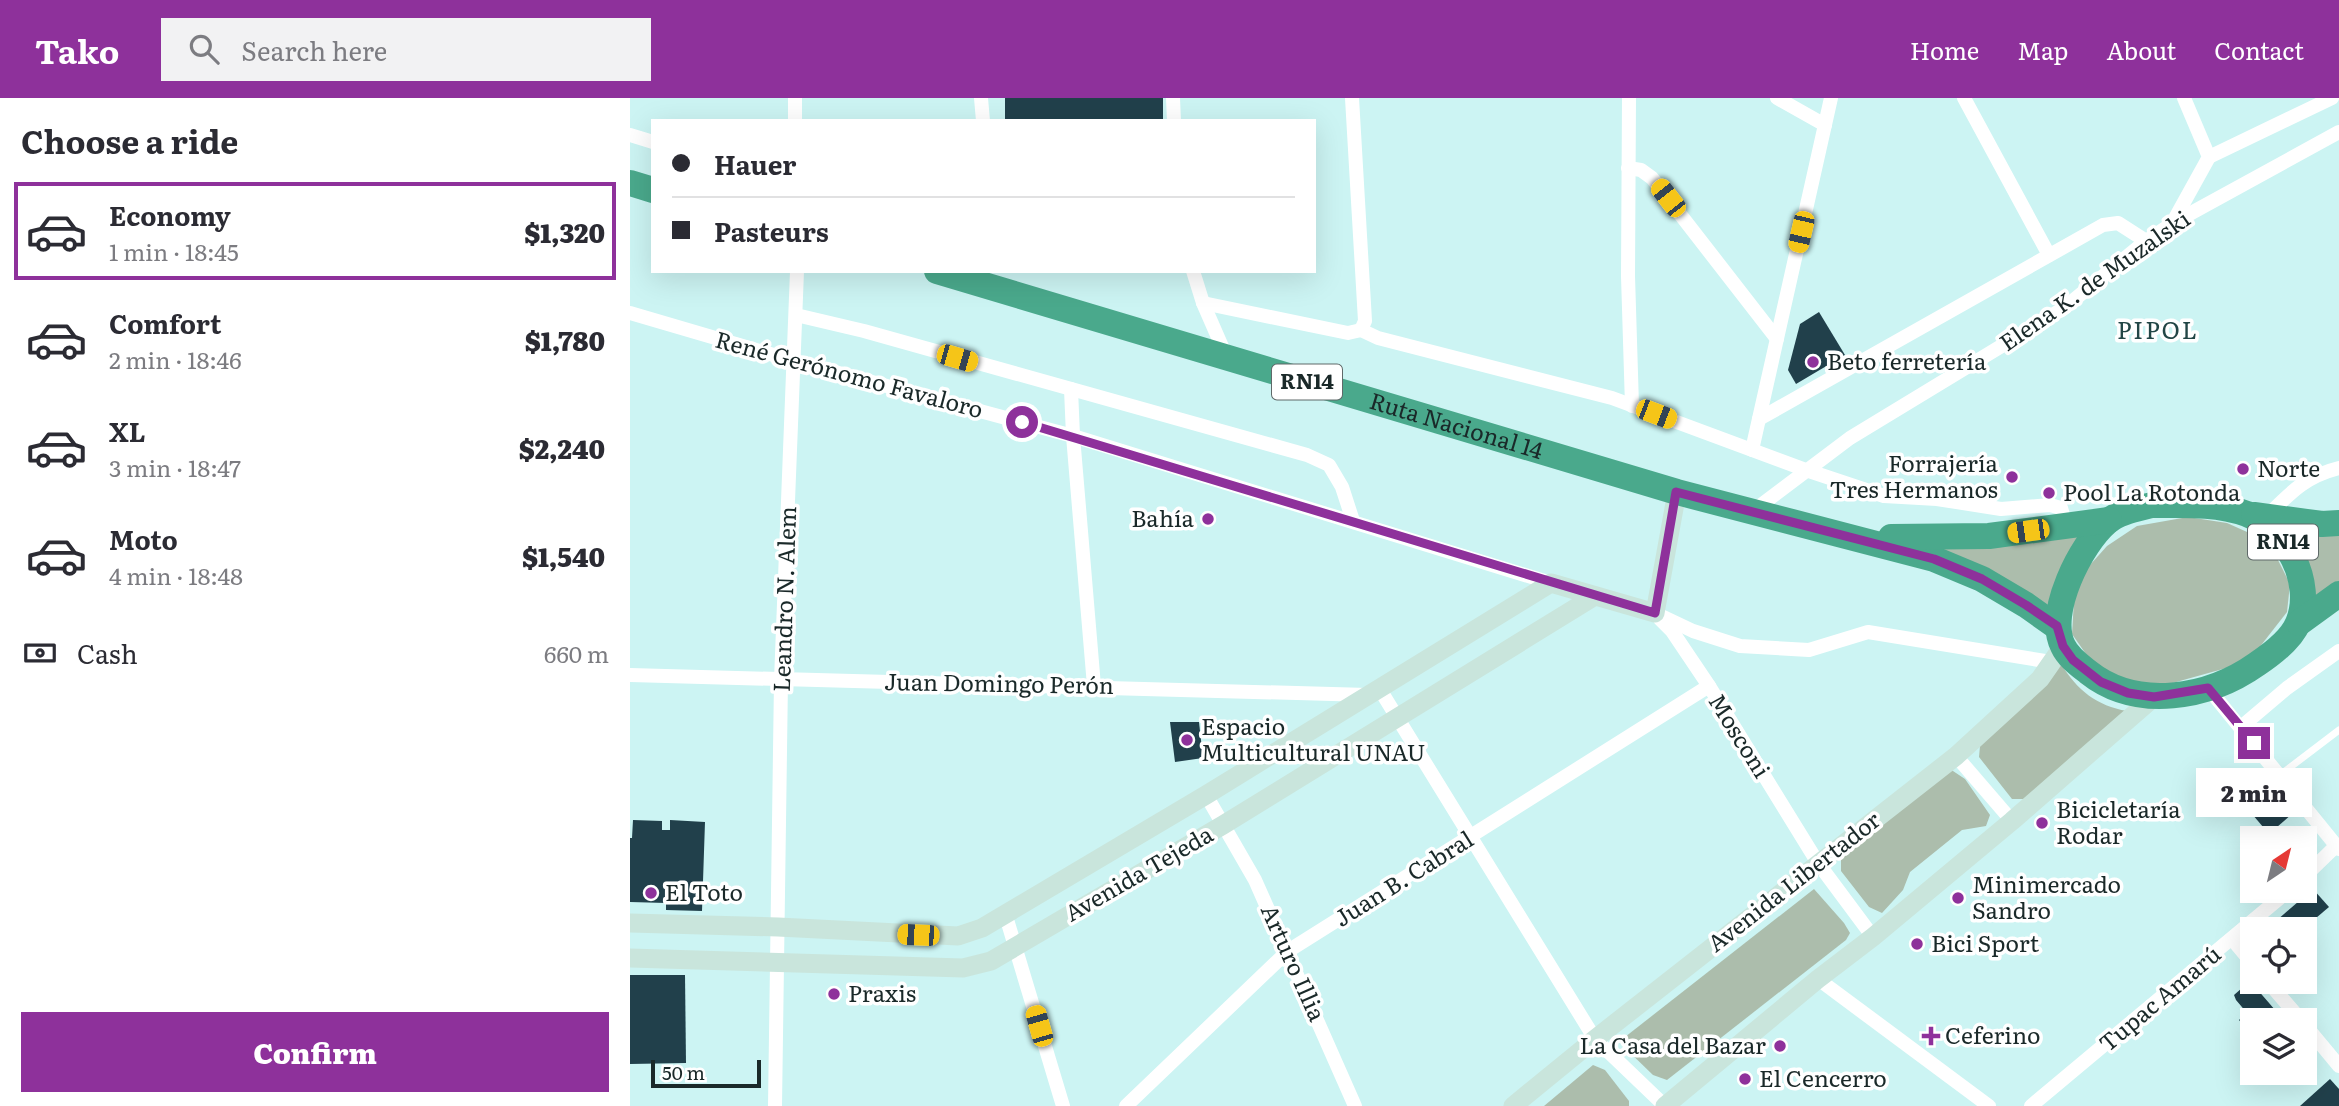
<!DOCTYPE html>
<meta charset="utf-8">
<style>
body{margin:0;font-family:Literata,serif;background:#f2f2f3;color:#2b2b33;height:100vh;display:flex;flex-direction:column;font-size:26px;white-space:nowrap}
*{box-sizing:border-box;margin:0}
p{font-size:23px;color:#7c7c81}
.icon{flex:none;width:38px;height:38px;fill:none;stroke:currentColor;stroke-width:2;stroke-linecap:round;stroke-linejoin:round}
.map{position:relative;flex:1;overflow:hidden}
.panel{display:flex;flex-direction:column;background:#fff;width:630px}
.panel>*{flex:none}
.guide{position:absolute;left:21px;top:21px;width:665px;height:154px;border-radius:0px;box-shadow:0 7px 28px #0002;display:grid;align-content:center;height:154px;padding:0 21px;background:#fff}
.needle{width:46px;rotate:35deg}
.tools{position:absolute;left:1610px;top:728px;display:grid;gap:14px}
.tools a{display:grid;place-items:center;width:77px;height:77px;border-radius:0px;background:#fff;box-shadow:0 7px 28px #0002;font-size:35px}
.scale{position:absolute;left:21px;bottom:18px;width:110px;box-sizing:border-box;padding-left:7px;border:4px solid #1a2929;border-top:0;font-size:19px;line-height:24px;white-space:nowrap;color:#1a2929;-webkit-text-stroke:5px #fff;paint-order:stroke}
.end{position:absolute;width:32px;height:32px;margin:-16px;border:9px solid #8e319b;background:#fff;box-shadow:0 0 0 4px #fff}
.from{border-radius:50%}
.bubble{position:absolute;height:49px;border-radius:0px;background:#fff;box-shadow:0 7px 28px #0002;font-size:23px;font-weight:800;line-height:49px;text-align:center}
.car{position:absolute;width:21px;height:42px;margin:-21px -10px;border-radius:9px;box-shadow:0 0 5px 2px #0007;background:linear-gradient(#f5c518 24%,#345 0 40%,#f5c518 0 76%,#345 0 86%,#f5c518 0)}
.guide b{display:flex;align-items:center;gap:24px;height:66px;font-size:26px}
.guide b+b{border-top:2px solid #e1e1e2}
.guide i{width:18px;height:18px;background:#2b2b33}
ul{padding:0;list-style:none}
li{display:flex;align-items:center;gap:21px;height:98px;margin:0 14px 10px;padding:0 7px;border:4px solid transparent;border-radius:0px}
li div{flex:1}
li b{display:block;font-size:26px}
li em{font-style:normal;font-weight:800}
li.selected{border-color:#8e319b}
li>.icon{width:63px;height:63px;stroke-width:1.5}
h2{padding:0 21px;font-size:32px;line-height:84px}
.pay{display:flex;align-items:center;gap:18px;height:77px;padding:0 21px;font-size:26px}
.pay p{margin-inline-start:auto}
.primary-button{display:flex;gap:14px;margin-top:auto;padding:14px 21px}
.primary-button a{flex:1;height:80px;border-radius:0px;background:#8e319b;color:#fff;font-size:28px;font-weight:800;line-height:80px;text-align:center}
header{display:flex;align-items:center;gap:42px;box-sizing:border-box;height:98px;padding:0 35px;background:#8e319b;color:#fff}
header strong{font-size:33px}
nav{display:flex;gap:38px;margin-inline-start:auto;font-size:24px}
.search{width:490px;height:63px;background:#f2f2f3;display:flex;align-items:center;gap:18px;box-sizing:border-box;padding:0 24px;border-radius:0px;color:#7c7c81;font-size:26px}
main{display:flex;flex:1;min-height:0}
.map>svg:first-child{display:block}
.green{fill:#acbdac}
.building{fill:#21404b}
.lines{fill:none;stroke-linecap:round;stroke-linejoin:round}
.lane{stroke:#fff;stroke-width:7}
.street{stroke:#fff;stroke-width:14}
.secondary{stroke:#c9e5dc;stroke-width:19}
.highway{stroke:#4aa98c;stroke-width:26}
.route{stroke:#8e319b;stroke-width:9}
.poi-dot{fill:#8e319b;stroke:#fff;stroke-width:2.5}
.labels{text-anchor:middle;stroke-width:7;stroke-linejoin:round;paint-order:stroke}
.shield{fill:#fff;stroke:#5f6969;stroke-width:2}
.shield-label{font-size:21px;font-weight:bold;fill:#1a2929}
.street-label{font-size:23px;fill:#1a2929;stroke:#fff}
.poi-label{font-size:23px;fill:#1a2929;stroke:#fff;text-anchor:start}
.neighbourhood-label{font-size:24px;letter-spacing:2px;fill:#224646;stroke:#fff}
</style>
<header>
<strong>Tako</strong>
<div class="search"><svg class="icon" aria-label="search" viewBox="0 0 24 24"><circle cx="10" cy="10" r="6"/><path d="M15 15l6 6"/></svg>Search here</div>
<nav><a>Home</a><a>Map</a><a>About</a><a>Contact</a></nav>
</header>
<main>
<section class="panel">
<h2>Choose a ride</h2>
<ul>
<li class="selected"><svg class="icon" aria-label="car" viewBox="0 0 24 24"><path d="M5 17H2v-5l4-1 3-4h7l3 4 3 1v5h-3M9 17h6M6 11h13"/><circle cx="7" cy="17" r="2"/><circle cx="17" cy="17" r="2"/></svg><div><b>Economy</b><p>1 min · 18:45</p></div><em>$1,320</em></li>
<li><svg class="icon" aria-label="car" viewBox="0 0 24 24"><path d="M5 17H2v-5l4-1 3-4h7l3 4 3 1v5h-3M9 17h6M6 11h13"/><circle cx="7" cy="17" r="2"/><circle cx="17" cy="17" r="2"/></svg><div><b>Comfort</b><p>2 min · 18:46</p></div><em>$1,780</em></li>
<li><svg class="icon" aria-label="car" viewBox="0 0 24 24"><path d="M5 17H2v-5l4-1 3-4h7l3 4 3 1v5h-3M9 17h6M6 11h13"/><circle cx="7" cy="17" r="2"/><circle cx="17" cy="17" r="2"/></svg><div><b>XL</b><p>3 min · 18:47</p></div><em>$2,240</em></li>
<li><svg class="icon" aria-label="car" viewBox="0 0 24 24"><path d="M5 17H2v-5l4-1 3-4h7l3 4 3 1v5h-3M9 17h6M6 11h13"/><circle cx="7" cy="17" r="2"/><circle cx="17" cy="17" r="2"/></svg><div><b>Moto</b><p>4 min · 18:48</p></div><em>$1,540</em></li>
</ul>
<div class="pay"><svg class="icon" aria-label="cash" viewBox="0 0 24 24"><path d="M3 7h18v10H3z"/><circle cx="12" cy="12" r="2"/></svg>Cash<p>660 m</p></div>
<div class="primary-button"><a>Confirm</a></div>
</section>
<div class="map">
<svg width="1709" height="1008" viewBox="0 0 1709 1008">
<rect width="100%" height="100%" fill="#ccf4f3"/>
<g class="green">
<path d="M1558 419 1597 425 1626 438 1642 450 1660 486 1657 514 1618 564 1539 586 1505 585 1465 569 1442 536 1444 503 1451 477 1477 448 1507 428Z"/>
<path d="M1651 430 1709 433V488L1680 506Z"/>
<path d="M1455 436 1423 516 1284 448Z"/>
<path d="M1431 566C1447 592 1467 608 1497 613L1395 701H1382L1349 659 1350 648Z"/>
<path d="M1320 671 1335 681 1360 717 1356 728 1332 732 1280 774 1273 792 1252 815 1239 809 1211 773V760Z"/>
<path d="M1184 791 1214 825 1220 835 1216 842 1037 982 1023 977 992 947 995 939Z"/>
<path d="M963 967 975 972 999 1003V1008H914Z"/>
</g>
<g class="building">
<rect x="375" y="0" width="158" height="23"/>
<path d="M1189 214 1215 257 1166 286 1158 272 1170 226Z"/>
<path d="M540 624H569L573 660 545 664Z"/>
<path d="M1636 683 1663 715 1639 736 1611 703Z"/>
<path d="M3 722 32 723V732H40V722L75 724 72 813 36 812V805L0 804V740H2Z"/>
<path d="M1683 791 1699 809 1673 831H1641L1639 829Z"/>
<path d="M0 877H55L56 965 0 966Z"/>
<path d="M1620 883 1652 920 1649 922H1622V937L1609 922 1617 915 1606 902 1604 897Z"/>
<path d="M1700 981 1709 991V1008H1670Z"/>
</g>
<g class="lines">
<path class="lane" d="M1650 677 1709 632"/>
<g class="street">
<path d="M165 0V23"/>
<path d="M351 0 353 23"/>
<path d="M543 0 544 23"/>
<path d="M722 0 735 223 731 232"/>
<path d="M999 0 998 178 1002 308"/>
<path d="M1147 0 1195 27"/>
<path d="M1334 0 1419 157"/>
<path d="M0 37 23 44"/>
<path d="M1579 59 1702 0"/>
<path d="M998 70 1011 72 1022 80 1147 241"/>
<path d="M1543 124 1579 59 1554 0"/>
<path d="M563 173 573 205 597 260"/>
<path d="M573 205 718 235 731 232 748 240 982 300 1176 372 1254 398 1307 401 1371 411 1420 407 1431 410 1436 427"/>
<path d="M0 215 164 263 443 338 921 485"/>
<path d="M166 217 234 233 677 357 699 367 712 389 723 423"/>
<path d="M441 291 443 338 464 588"/>
<path d="M1129 321 1473 127 1488 125 1516 143"/>
<path d="M1122 352 1201 0"/>
<path d="M1123 413 1220 340 1434 210 1516 143 1543 125 1709 34"/>
<path d="M1638 417C1661 394 1676 378 1709 370"/>
<path d="M1025 515 1063 533 1110 548 1179 552 1238 534 1421 564"/>
<path d="M1030 521 1042 533 1079 588 1188 765 1243 839"/>
<path d="M0 577 738 597"/>
<path d="M749 590 965 941 1035 1008"/>
<path d="M1578 590 1709 751"/>
<path d="M1611 629 1657 590 1709 553"/>
<path d="M1326 658 1382 723"/>
<path d="M576 697 625 782 725 1008"/>
<path d="M1675 778 1706 748"/>
<path d="M375 815 433 1008"/>
<path d="M1602 841 1622 865"/>
<path d="M1188 881 1359 1008"/>
<path d="M1638 884 1671 922"/>
<path d="M1675 927 1709 968"/>
<path d="M145 1008 151 582 167 173"/>
<path d="M496 1008 658 853 1079 588"/>
<path d="M1401 1008 1658 793"/>
</g>
<g class="secondary">
<path d="M0 825 148 829 328 838 352 830 576 697 921 485 1025 515 1047 394"/>
<path d="M0 860 333 870 361 863 593 727 965 498"/>
<path d="M883 1008 965 941 1326 658 1410 581 1433 548"/>
<path d="M1035 1008 1188 881 1243 839 1382 723 1524 599"/>
</g>
<g class="highway">
<path d="M0 85 23 92"/>
<path id="s1" d="M307 173 1047 394 1304 461 1352 481 1396 507 1427 529"/>
<path d="M1522 407C1553 407 1586 405 1617 416 1656 431 1685 484 1668 525 1661 542 1642 556 1627 566 1579 600 1507 613 1458 574 1449 567 1438 559 1433 548 1416 515 1451 446 1477 424 1489 414 1507 411 1522 407Z"/>
<path d="M1624 417 1692 426 1709 425"/>
<path d="M1261 439 1359 438 1479 422"/>
<path d="M1669 525 1709 496"/>
</g>
</g>
<g class="lines">
<path class="route" d="M392 324 1025 515 1046 394 1304 461 1352 481 1396 507 1427 528 1433 548 1443 562 1471 584 1498 595 1524 599 1578 590 1624 645"/>
</g>
<g class="poi-dot">
<circle cx="1183" cy="264" r="7"/>
<circle cx="1613" cy="371" r="7"/>
<circle cx="1382" cy="379" r="7"/>
<circle cx="1419" cy="395" r="7"/>
<circle cx="578" cy="421" r="7"/>
<circle cx="557" cy="642" r="7"/>
<circle cx="1412" cy="725" r="7"/>
<circle cx="21" cy="795" r="7"/>
<circle cx="1328" cy="800" r="7"/>
<circle cx="1287" cy="846" r="7"/>
<circle cx="204" cy="896" r="7"/>
<path d="M1297.5 927.5h7v7h7v7h-7v7h-7v-7h-7v-7h7z"/>
<circle cx="1150" cy="948" r="7"/>
<circle cx="1115" cy="981" r="7"/>
</g>
<g class="labels">
<g class="shield">
<rect x="642" y="266.5" width="70" height="35" rx="5"/>
<rect x="1618" y="426.5" width="70" height="35" rx="5"/>
</g>
<g class="shield-label">
<text x="677" y="291">RN14</text>
<text x="1653" y="451">RN14</text>
</g>
<g class="street-label">
<text transform="translate(1465 183) rotate(-35)" y="8">Elena K. de Muzalski</text>
<text transform="translate(219 277) rotate(15)" y="8">René Gerónomo Favaloro</text>
<text dy="8" stroke="none"><textPath href="#s1" startOffset="542">Ruta Nacional 14</textPath></text>
<text transform="translate(155 501) rotate(-88)" y="8">Leandro N. Alem</text>
<text transform="translate(369 586) rotate(1)" y="8">Juan Domingo Perón</text>
<text transform="translate(1109 638) rotate(58)" y="8">Mosconi</text>
<text transform="translate(509 776) rotate(-30)" y="8">Avenida Tejeda</text>
<text transform="translate(774 781) rotate(-32)" y="8">Juan B. Cabral</text>
<text transform="translate(1164 784) rotate(-38)" y="8">Avenida Libertador</text>
<text transform="translate(663 865) rotate(66)" y="8">Arturo Illia</text>
<text transform="translate(1530 901) rotate(-40)" y="8">Tupac Amarú</text>
</g>
<g class="poi-label">
<text x="1197" y="272">Beto ferretería</text>
<text x="1368" y="374" text-anchor="end">Forrajería<tspan x="1368" dy="26">Tres Hermanos</tspan></text>
<text x="1627" y="379">Norte</text>
<text x="1433" y="403">Pool La Rotonda</text>
<text x="564" y="429" text-anchor="end">Bahía</text>
<text x="571" y="637">Espacio<tspan x="571" dy="26">Multicultural UNAU</tspan></text>
<text x="1426" y="720">Bicicletaría<tspan x="1426" dy="26">Rodar</tspan></text>
<text x="1342" y="795">Minimercado<tspan x="1342" dy="26">Sandro</tspan></text>
<text x="35" y="803">El Toto</text>
<text x="1301" y="854">Bici Sport</text>
<text x="218" y="904">Praxis</text>
<text x="1315" y="946">Ceferino</text>
<text x="1136" y="956" text-anchor="end">La Casa del Bazar</text>
<text x="1129" y="989">El Cencerro</text>
</g>
<g class="neighbourhood-label">
<text x="1528" y="241">PIPOL</text>
</g>
</g>
</svg>
<div class="tools">
<a><svg class="needle" viewBox="-14 -14 28 28"><path d="M0-13l5 13h-10z" fill="#e53935"/><path d="M0 13l5-13h-10z" fill="#7c7c81"/></svg></a>
<a><svg class="icon" aria-label="locate" viewBox="0 0 24 24"><circle cx="12" cy="12" r="6"/><path d="M12 2v4M12 18v4M2 12h4M18 12h4"/></svg></a>
<a><svg class="icon" aria-label="layers" viewBox="0 0 24 24"><path d="M12 4l9 5-9 5-9-5zM3 14l9 5 9-5"/></svg></a>
</div>
<div class="scale">50 m</div>
<i class="end from" style="left:392px;top:324px"></i>
<i class="end" style="left:1624px;top:645px"></i>
<div class="bubble" style="left:1566px;top:670px;width:116px">2 min</div>
<i class="car" style="left:1038px;top:100px;rotate:322deg"></i>
<i class="car" style="left:1171px;top:134px;rotate:193deg"></i>
<i class="car" style="left:327px;top:260px;rotate:106deg"></i>
<i class="car" style="left:1026px;top:316px;rotate:111deg"></i>
<i class="car" style="left:1398px;top:433px;rotate:262deg"></i>
<i class="car" style="left:288px;top:837px;rotate:272deg"></i>
<i class="car" style="left:409px;top:928px;rotate:344deg"></i>
<div class="guide">
<b><i class="from"></i>Hauer</b>
<b><i></i>Pasteurs</b>
</div>
</div>
</main>
